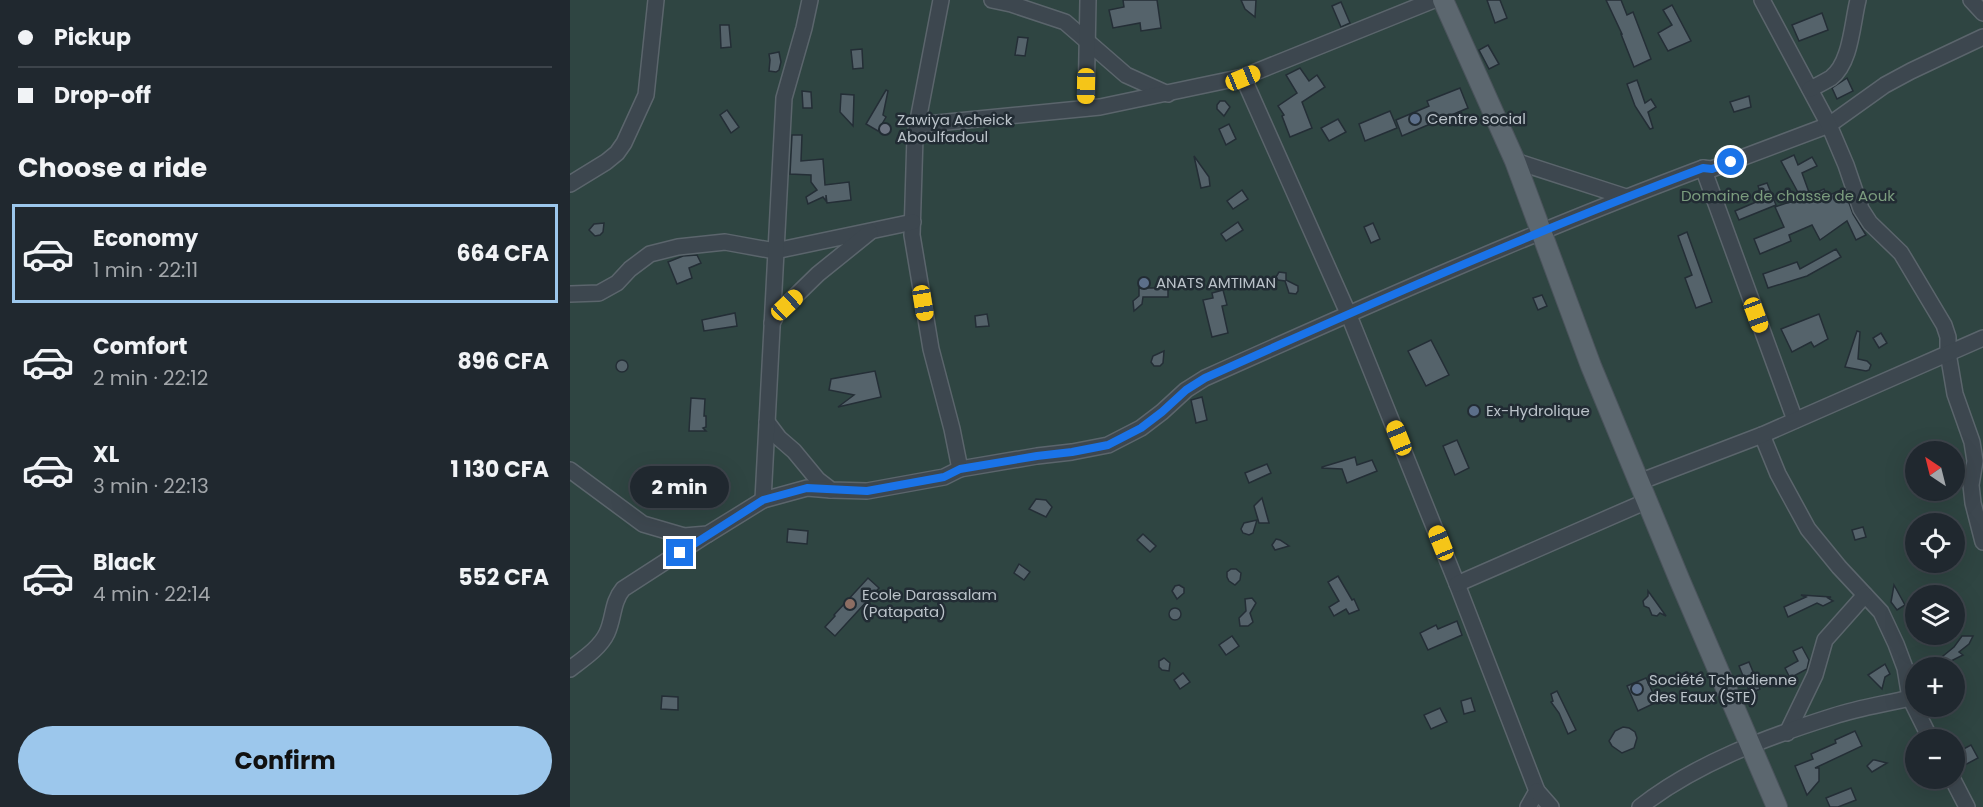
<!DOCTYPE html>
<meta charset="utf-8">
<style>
body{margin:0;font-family:Poppins,sans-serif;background:#2d343b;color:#f1f3f6;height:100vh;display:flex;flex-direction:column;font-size:22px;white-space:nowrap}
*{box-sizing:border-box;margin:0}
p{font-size:20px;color:#a2a6aa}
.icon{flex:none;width:33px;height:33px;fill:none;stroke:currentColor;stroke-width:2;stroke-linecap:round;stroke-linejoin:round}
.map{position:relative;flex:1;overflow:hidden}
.sheet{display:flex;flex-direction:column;background:#20282f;width:570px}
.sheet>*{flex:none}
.banner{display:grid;align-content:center;height:132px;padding:0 18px;background:#20282f}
.needle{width:39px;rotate:325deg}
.buttons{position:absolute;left:1335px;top:441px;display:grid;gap:12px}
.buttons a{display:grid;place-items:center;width:60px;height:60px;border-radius:50%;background:#20282f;box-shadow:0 6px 24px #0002,0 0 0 2px #3d444b;font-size:30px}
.end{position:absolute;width:27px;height:27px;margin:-14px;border:8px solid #1a73e8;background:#fff;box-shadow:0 0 0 3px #fff}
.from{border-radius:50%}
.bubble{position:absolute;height:42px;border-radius:21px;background:#20282f;box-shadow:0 6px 24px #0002,0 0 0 2px #3d444b;font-size:20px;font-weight:700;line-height:42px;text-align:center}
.car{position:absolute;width:18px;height:36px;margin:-18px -9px;border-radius:8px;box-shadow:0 0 4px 2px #0007;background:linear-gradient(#f5c518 24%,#345 0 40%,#f5c518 0 76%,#345 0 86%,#f5c518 0)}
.banner b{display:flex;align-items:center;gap:21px;height:57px;font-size:22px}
.banner b+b{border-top:2px solid #3d444b}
.banner i{width:15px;height:15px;background:#f1f3f6}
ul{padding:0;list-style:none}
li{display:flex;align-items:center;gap:18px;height:99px;margin:0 12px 9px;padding:0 6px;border:3px solid transparent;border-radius:0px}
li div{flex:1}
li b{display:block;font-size:22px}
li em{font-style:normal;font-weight:700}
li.on{border-color:#9cc7ec}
li>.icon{width:54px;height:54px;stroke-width:1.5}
h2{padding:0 18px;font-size:27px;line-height:72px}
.action{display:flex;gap:12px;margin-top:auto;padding:12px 18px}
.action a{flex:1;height:69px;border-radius:36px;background:#9cc7ec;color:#111;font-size:24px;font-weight:700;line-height:69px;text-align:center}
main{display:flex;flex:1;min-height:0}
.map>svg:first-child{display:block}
.green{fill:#2f4542;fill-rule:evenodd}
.building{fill:#55636b;stroke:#242e36;stroke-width:1.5}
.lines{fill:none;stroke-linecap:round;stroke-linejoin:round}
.minor-casing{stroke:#5b656c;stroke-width:18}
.major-casing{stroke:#4a535b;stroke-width:22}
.minor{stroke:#3d474f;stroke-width:15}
.major{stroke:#5c676f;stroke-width:20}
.route{stroke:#1a73e8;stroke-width:8}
.service-dot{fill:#5c6f8a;stroke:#222c34;stroke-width:2}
.worship-dot{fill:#6b7280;stroke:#222c34;stroke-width:2}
.education-dot{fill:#8d6e63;stroke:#222c34;stroke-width:2}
.labels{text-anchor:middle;stroke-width:5;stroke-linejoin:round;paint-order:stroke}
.poi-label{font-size:15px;fill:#bac2c9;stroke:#222c34;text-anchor:start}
.park-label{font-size:15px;fill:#7b9c7e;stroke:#222c34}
</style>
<main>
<section class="sheet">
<div class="banner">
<b><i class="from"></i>Pickup</b>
<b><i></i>Drop-off</b>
</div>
<h2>Choose a ride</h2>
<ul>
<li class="on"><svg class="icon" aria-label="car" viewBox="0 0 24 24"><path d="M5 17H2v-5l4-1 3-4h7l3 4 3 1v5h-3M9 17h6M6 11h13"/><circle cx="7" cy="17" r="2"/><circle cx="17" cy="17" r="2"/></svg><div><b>Economy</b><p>1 min · 22:11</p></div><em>664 CFA</em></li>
<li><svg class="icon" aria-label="car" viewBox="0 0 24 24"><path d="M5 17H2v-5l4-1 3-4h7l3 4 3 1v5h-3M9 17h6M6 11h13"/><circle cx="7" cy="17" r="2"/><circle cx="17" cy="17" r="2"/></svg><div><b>Comfort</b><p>2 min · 22:12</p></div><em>896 CFA</em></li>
<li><svg class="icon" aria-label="car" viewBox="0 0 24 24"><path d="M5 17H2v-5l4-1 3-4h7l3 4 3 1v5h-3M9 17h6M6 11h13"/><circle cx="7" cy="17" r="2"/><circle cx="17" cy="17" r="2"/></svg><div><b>XL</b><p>3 min · 22:13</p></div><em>1 130 CFA</em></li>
<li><svg class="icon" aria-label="car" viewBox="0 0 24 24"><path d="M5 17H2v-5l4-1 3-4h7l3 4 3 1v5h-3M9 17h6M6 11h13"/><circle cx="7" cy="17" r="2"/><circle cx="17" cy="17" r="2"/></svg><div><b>Black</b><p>4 min · 22:14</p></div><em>552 CFA</em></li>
</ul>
<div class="action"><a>Confirm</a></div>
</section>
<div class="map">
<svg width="1413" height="807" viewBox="0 0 1413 807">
<rect width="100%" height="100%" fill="#2a363f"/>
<path class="green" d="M0 0H1413V807H0ZM1346 452H1384V490H1346ZM1346 524H1384V562H1346ZM1346 596H1384V634H1346ZM1346 668H1384V706H1346ZM1346 740H1384V778H1346Z"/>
<g class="building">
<path d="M553 0H587L591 28 571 31 570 23 543 28 539 10 554 7Z"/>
<path d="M671 0H686L685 17 675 9Z"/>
<path d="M917 0H930L937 18 925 23Z"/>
<path d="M1036 0H1051L1057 15 1063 12 1081 59 1064 67 1051 34H1052Z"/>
<path d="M771 2 780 23 771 27 762 6Z"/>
<path d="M1102 5 1121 41 1098 51 1088 33 1102 25 1093 10Z"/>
<path d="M1252 13 1258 30 1229 41 1222 25Z"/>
<path d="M150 25H159L161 47 151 48Z"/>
<path d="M448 37 458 38 455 56 445 55Z"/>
<path d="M918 45 929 64 919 69 909 50Z"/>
<path d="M292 49 293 68 283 69 281 50Z"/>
<path d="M209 52 211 62 209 70 206 72 199 71 200 60 199 54Z"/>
<path d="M730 68 739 81 747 75 755 87 732 102 742 128 720 137 712 116 714 115 708 106 727 93 716 75Z"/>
<path d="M1277 78 1283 91 1267 99 1262 88Z"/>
<path d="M1067 80 1075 103 1081 99 1086 107 1078 112 1083 128 1080 129 1065 106 1057 84Z"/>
<path d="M890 88 898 108 832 136 826 120 859 106 857 101Z"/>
<path d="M316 90 318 91 313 115 316 117 308 131 296 124Z"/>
<path d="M232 91 241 92 242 108H233Z"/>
<path d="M271 94 284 95 283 126 270 112Z"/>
<path d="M1179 96 1181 107 1164 112 1160 102Z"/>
<path d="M650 101H655L660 107 654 116 647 109V105Z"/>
<path d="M157 110 169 127 161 133 150 115Z"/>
<path d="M820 111 827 128 795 141 789 124Z"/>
<path d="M768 119 776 132 759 141 751 128Z"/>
<path d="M659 124 666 139 656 145 649 129Z"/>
<path d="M222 135H232L231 161 253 159 255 185 279 182 281 200 257 203 256 195V201L253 197 238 204 236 197 247 190 241 182V175L220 174Z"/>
<path d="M1224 155 1228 165 1242 157 1247 166 1232 173 1240 195 1254 189 1257 196 1274 189 1283 214 1296 235 1286 240 1277 221 1250 240 1242 225 1219 235 1221 241 1190 254 1184 239 1214 227 1205 207 1231 198 1211 161Z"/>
<path d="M624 156 639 177 640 186 631 188Z"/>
<path d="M1197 183 1206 205 1169 220 1165 211 1193 199 1188 186Z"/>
<path d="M672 190 678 199 663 209 657 201Z"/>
<path d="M668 222 673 230 656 241 651 234Z"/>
<path d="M34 223 33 232 30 235 25 236 19 230 24 224Z"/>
<path d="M803 223 810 239 801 243 794 227Z"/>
<path d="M1117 232 1142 302 1126 308 1115 278 1122 275 1108 236Z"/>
<path d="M1266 249 1271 257 1237 276 1198 288 1193 274 1227 262 1230 269Z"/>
<path d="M127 255 131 263 119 268 122 278 107 284 98 262 113 256Z"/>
<path d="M709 272 716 273V280L728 286V291L726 294 719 293 715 281 708 280 706 277Z"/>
<path d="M569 288H598V297H573L572 304 564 311 563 301 569 296Z"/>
<path d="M653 290 657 305 652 306 658 333 642 337 633 300 643 298 642 293Z"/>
<path d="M972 295 977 306 968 310 963 298Z"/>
<path d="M165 313 167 326 134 331 132 320Z"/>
<path d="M417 314 419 326 406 327 405 316Z"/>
<path d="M1249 314 1258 339 1244 347 1241 342 1222 352 1211 329Z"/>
<path d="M1287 331 1290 332 1288 359 1297 361 1301 365 1299 370 1296 371 1275 367Z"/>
<path d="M1311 333 1317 343 1309 348 1303 338Z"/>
<path d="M861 340 879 375 856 386 838 351Z"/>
<path d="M594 351 593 363 590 366H584L581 362 583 356Z"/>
<circle cx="52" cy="366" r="6"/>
<path d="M305 371 311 397 268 407 284 395 259 390 261 379Z"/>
<path d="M632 397 637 420 626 423 621 400Z"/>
<path d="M121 398 135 399 134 416H136V427L133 428 136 431H119Z"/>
<path d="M887 440 899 468 885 475 873 446Z"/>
<path d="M785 457 787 465 802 460 807 471 777 483 772 469 752 468V467Z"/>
<path d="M697 464 701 473 679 483 675 473Z"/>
<path d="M692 498 699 523H689L684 506Z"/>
<path d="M466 499 476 500 482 507 476 517 459 509Z"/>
<path d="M687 520 683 533 679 535 673 533 671 529 674 523Z"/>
<path d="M1293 527 1296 537 1285 540 1282 530Z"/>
<path d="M218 529 238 531 237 544 217 542Z"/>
<path d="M573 534 586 546 580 552 567 540Z"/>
<path d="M706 539 710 540 719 546 705 550 702 545Z"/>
<path d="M449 564 460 572 454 580 444 573Z"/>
<path d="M661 569H666L671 573 670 580 665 585 659 581 657 577V572Z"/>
<path d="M768 576 782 600 784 599 789 610 779 614 776 609 764 616 759 607 769 601 758 582Z"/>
<path d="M298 578 309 588 265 636 255 627 265 616 264 615Z"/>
<path d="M609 585 614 588V593L607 599 602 591 605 586Z"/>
<path d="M1324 585 1335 605 1327 610 1321 602Z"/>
<path d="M1078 591 1081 595 1096 616 1090 613 1087 616 1082 615 1079 608 1074 606 1073 601 1078 596Z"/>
<path d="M1231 595 1261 597 1258 598 1263 601 1253 606 1247 603 1218 617 1214 607 1236 597Z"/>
<path d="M682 598 686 603 680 613 683 622 678 626H670L669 618 676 611 675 599Z"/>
<circle cx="605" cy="614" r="6"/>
<path d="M887 621 892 635 858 650 850 633 866 625 868 629Z"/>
<path d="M662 636 669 646 656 655 649 645Z"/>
<path d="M1392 636H1403L1399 644 1389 652 1393 655 1379 662 1362 665 1384 647Z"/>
<path d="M1232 647 1239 660 1237 669 1220 678 1215 668 1228 661 1223 651Z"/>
<path d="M594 658 600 663 599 671 592 670 589 667V661Z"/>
<path d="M1179 662 1190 689 1180 693 1169 666Z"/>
<path d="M1315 664 1320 674 1315 677 1312 689 1298 675Z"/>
<path d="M613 673 620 682 610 689 604 680Z"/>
<path d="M1076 678 1087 702 1068 711 1057 686Z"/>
<path d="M987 691 1006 730 998 734 989 713 981 702 983 701 981 694Z"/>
<path d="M92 696 108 697V710L91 709Z"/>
<path d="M901 698 905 711 894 714 891 701Z"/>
<path d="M870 708 877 722 861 729 854 715Z"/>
<path d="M1053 727 1059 728 1065 732 1067 738 1064 748 1052 753 1042 746 1039 741 1045 731Z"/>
<path d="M1285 731 1292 746 1245 768H1249V781L1237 795 1225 766 1243 759 1241 754 1266 743 1265 740Z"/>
<path d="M1401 745 1408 758 1391 767 1384 754Z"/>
<path d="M1303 760H1305L1317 763 1302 772 1297 766Z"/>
<path d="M1281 788 1286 800 1268 807H1260L1256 798Z"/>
</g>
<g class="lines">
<defs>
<g id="minor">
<path d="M371 0 345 136 342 235 361 349 382 429 390 469 467 456 502 452 538 445 571 428 592 412 616 390 635 378C800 304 965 231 1133 168L1142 169 1259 125 1315 85 1341 71 1413 37"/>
<path d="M422 0 441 4 495 22 556 75 598 94"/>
<path d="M1192 0 1259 125 1276 165 1291 209 1300 223 1331 253 1374 325 1378 337V353L1385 394 1402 442 1405 461 1401 485 1403 503 1413 542"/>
<path d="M1401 0 1413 13"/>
<path d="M673 77 778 313 887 584 967 791 958 807"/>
<path d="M1240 89C1247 86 1254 82 1261 78 1281 63 1282 24 1288 0"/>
<path d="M516 108 518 0"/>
<path d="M347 125 530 107 673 77 864 0"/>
<path d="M945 161 1056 197"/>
<path d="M1133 168 1225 420"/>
<path d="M0 184 36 162 47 153 54 143 76 95 86 0"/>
<path d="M0 294 29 293 47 283 60 269 80 254 108 247 155 242 205 251 343 222"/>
<path d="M202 323 207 314 248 274 300 232"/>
<path d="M197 422 209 438 224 451 248 480 261 490 297 491 374 477 390 469"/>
<path d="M1192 435 1208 474 1238 529 1269 567 1311 612 1326 644 1335 668 1340 698"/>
<path d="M0 470 73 524 114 536 138 534 193 500 237 488 261 490"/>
<path d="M1069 482 1192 435 1413 338"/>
<path d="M193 500 214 98 234 28 240 0"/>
<path d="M887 584 1077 501"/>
<path d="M0 669C13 659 30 648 37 633 44 618 42 602 53 589L138 534"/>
<path d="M1217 733 1245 675 1255 640 1295 595"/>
<path d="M1382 778 1397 807"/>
<path d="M967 791 981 807"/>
<path d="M1070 807C1126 763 1197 737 1264 716 1288 708 1315 704 1340 698L1361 740"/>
</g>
<path id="major" d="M873 0 945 161 1021 366 1110 581 1207 807"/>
</defs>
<use href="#minor" class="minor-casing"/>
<use href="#major" class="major-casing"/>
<use href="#minor" class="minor"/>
<use href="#major" class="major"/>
</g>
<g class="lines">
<path class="route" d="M110 553 193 500 237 488 297 491 374 477 390 469 467 456 502 452 538 445 571 428 592 412 616 390 635 378C800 304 965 231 1133 168L1142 169 1161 162"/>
</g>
<g class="service-dot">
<circle cx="845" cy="119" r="6"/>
<circle cx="574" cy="283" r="6"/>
<circle cx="904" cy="411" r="6"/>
<circle cx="1067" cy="689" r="6"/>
</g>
<circle class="worship-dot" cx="315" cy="129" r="6"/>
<circle class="education-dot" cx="280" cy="604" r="6"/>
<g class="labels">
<g class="poi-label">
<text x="857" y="124">Centre social</text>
<text x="327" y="125">Zawiya Acheick<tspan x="327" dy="17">Aboulfadoul</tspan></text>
<text x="586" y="288">ANATS AMTIMAN</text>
<text x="916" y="416">Ex-Hydrolique</text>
<text x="292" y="600">Ecole Darassalam<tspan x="292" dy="17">(Patapata)</tspan></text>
<text x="1079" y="685">Société Tchadienne<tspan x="1079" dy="17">des Eaux (STE)</tspan></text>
</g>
<g class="park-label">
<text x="1218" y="201">Domaine de chasse de Aouk</text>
</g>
</g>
</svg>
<div class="buttons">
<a><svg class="needle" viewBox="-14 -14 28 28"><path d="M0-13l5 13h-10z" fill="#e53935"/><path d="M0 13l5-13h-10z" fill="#a2a6aa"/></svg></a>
<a><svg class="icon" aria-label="locate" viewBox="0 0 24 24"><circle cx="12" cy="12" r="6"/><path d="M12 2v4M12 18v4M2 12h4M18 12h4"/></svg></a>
<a><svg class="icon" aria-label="layers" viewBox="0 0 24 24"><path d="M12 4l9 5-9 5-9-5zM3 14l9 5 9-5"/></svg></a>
<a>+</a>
<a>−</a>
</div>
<i class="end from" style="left:1161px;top:162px"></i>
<i class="end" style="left:110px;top:553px"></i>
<div class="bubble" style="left:60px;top:466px;width:99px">2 min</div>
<i class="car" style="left:673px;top:78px;rotate:68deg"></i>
<i class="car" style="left:516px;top:86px;rotate:181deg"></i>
<i class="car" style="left:353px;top:303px;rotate:171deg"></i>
<i class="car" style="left:217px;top:305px;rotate:47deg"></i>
<i class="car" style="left:1186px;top:315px;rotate:160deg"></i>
<i class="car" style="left:829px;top:438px;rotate:338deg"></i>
<i class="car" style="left:871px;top:543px;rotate:338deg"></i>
</div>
</main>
